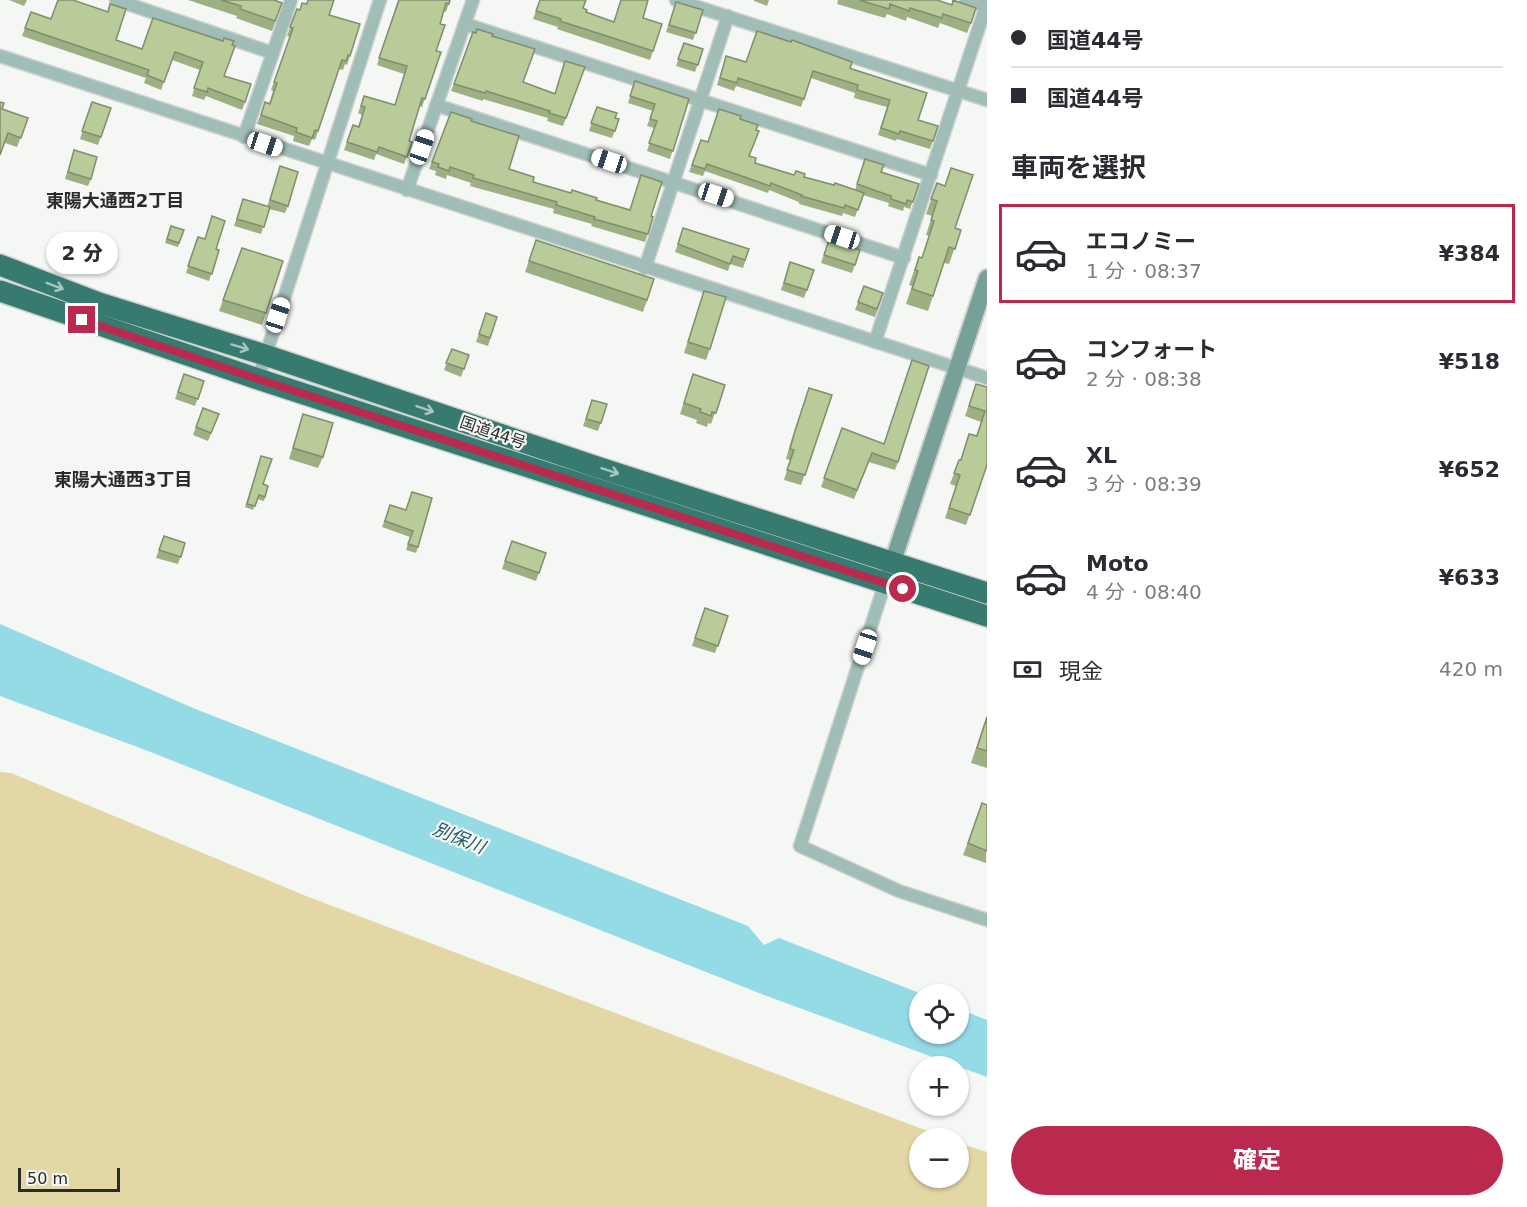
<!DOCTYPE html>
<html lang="ja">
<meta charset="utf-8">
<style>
body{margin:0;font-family:"DejaVu Sans","Noto Sans JP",sans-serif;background:#f2f2f3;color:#2b2b33;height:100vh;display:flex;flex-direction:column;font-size:22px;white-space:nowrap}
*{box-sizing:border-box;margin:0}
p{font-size:20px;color:#7c7c81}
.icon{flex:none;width:33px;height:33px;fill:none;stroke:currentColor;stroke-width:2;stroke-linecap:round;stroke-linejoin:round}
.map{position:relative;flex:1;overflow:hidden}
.side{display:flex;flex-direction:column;background:#fff;width:540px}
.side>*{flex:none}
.banner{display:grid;align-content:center;height:132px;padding:0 24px;background:#fff}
.tools{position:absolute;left:909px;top:984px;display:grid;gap:12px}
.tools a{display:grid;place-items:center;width:60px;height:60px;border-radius:50%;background:#fff;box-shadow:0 2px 4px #0004;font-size:30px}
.scale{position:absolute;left:18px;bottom:15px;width:102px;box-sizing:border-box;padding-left:6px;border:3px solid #2a2b2a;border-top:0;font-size:16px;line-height:21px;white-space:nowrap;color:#2a2b2a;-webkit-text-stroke:4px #f4f7f4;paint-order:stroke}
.end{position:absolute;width:27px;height:27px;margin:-14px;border:8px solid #bb2a4e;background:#fff;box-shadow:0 0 0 3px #fff}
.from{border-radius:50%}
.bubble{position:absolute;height:42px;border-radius:21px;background:#fff;box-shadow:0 2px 4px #0004;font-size:20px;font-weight:800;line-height:42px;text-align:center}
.car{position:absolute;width:18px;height:36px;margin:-18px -9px;border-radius:8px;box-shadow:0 0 4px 2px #0007;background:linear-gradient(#fff 24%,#345 0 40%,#fff 0 76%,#345 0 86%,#fff 0)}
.banner b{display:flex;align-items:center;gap:21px;height:57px;font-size:22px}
.banner b+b{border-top:2px solid #e1e1e2}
.banner i{width:15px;height:15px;background:#2b2b33}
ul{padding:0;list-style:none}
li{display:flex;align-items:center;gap:18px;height:99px;margin:0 12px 9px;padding:0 12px;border:3px solid transparent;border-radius:0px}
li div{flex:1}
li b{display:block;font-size:22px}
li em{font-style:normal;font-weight:800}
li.current{border-color:#bb2a4e}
li>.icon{width:54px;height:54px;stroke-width:1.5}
h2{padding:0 24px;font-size:27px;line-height:72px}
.pay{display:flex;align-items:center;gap:15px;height:66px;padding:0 24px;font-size:22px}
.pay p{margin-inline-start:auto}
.primary-button{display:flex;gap:12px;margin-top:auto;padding:12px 24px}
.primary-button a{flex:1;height:69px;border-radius:36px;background:#bb2a4e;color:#fff;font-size:24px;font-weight:800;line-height:69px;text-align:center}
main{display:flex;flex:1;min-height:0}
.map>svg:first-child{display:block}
.green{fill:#e3d7a6}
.water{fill:#95dbe6}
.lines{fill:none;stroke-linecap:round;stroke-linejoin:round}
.street-casing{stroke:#d0d2d0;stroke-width:15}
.secondary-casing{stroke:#d0d2d0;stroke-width:20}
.highway-casing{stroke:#d0d2d0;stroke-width:24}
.street{stroke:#a0bdb7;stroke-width:12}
.secondary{stroke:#76a098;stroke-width:16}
.highway{stroke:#377a6f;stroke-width:21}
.wall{fill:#9eaf84}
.building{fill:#b8cb99;stroke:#818e6b;stroke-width:1.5}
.oneway{stroke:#a8c5bf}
.route{stroke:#bb2a4e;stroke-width:8}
.labels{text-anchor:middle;stroke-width:4.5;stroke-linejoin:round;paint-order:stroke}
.street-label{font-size:16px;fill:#2a2b2a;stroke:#f4f7f4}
.neighbourhood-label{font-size:18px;font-weight:bold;fill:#2a2b2a;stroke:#f4f7f4}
.water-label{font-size:18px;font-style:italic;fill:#215b64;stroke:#f4f7f4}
</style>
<main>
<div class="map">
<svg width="987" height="1207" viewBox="0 0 987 1207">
<rect width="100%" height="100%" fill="#f4f7f4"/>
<path class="green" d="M0 772 11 773 306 896 946 1138H920V1178H958L959 1143 987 1152V1207H0Z"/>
<path class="water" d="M0 624 193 708 748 926 764 945 779 938 922 994H920V1034H958L959 1009 987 1020V1077L764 995 148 751 0 696Z"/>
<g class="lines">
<defs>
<g id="street">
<path d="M116 0 273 53"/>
<path d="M676 0 987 100"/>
<path d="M966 0 986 6"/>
<path d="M465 24 931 175"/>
<path d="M0 56 987 378"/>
<path d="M436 105 904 258"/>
<path d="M244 137 291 0"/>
<path d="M407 190 473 0"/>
<path d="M645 268 728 16"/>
<path d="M875 342 987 3"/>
<path d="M258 379 380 0"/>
<path d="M885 583 800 846 899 891 987 920"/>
</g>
<path id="secondary" d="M889 573 987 278"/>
<g id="highway">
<path d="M0 265 99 303 265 355 597 467 987 593"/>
<path d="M0 291 258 379 987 616"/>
</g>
</defs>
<use href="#street" class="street-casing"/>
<use href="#secondary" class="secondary-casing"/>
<use href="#highway" class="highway-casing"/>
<use href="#street" class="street"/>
<use href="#secondary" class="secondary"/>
<use href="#highway" class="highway"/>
</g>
<g class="wall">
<path d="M9 0H27L24 6Z"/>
<path d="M188 0H274L282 3 272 31 236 18 237 16Z"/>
<path d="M398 0H450L446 12 444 11 440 24 436 51 441 52 422 107 419 106 409 141 412 142 404 164 376 154 374 160 344 150 353 125 358 127 362 115 358 113 364 96 395 105 404 74 377 65Z"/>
<path d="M540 0 583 8 586 12 614 22 643 18 662 24 650 60 557 29 558 27 533 19Z"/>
<path d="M754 0H769L767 6 754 1Z"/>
<path d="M838 0H937L971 23 967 33 940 23 938 28 907 17 906 21 887 14 885 18 837 4Z"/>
<path d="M676 2 703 10 693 40 666 32Z"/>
<path d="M297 9 329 15 350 56 347 65 345 64 343 70 339 69 315 140 312 139 309 146 293 141 294 136 257 124 265 102 269 104 273 91 271 90 290 37 287 36Z"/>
<path d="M31 12 142 49 153 18 224 76 245 102 242 110 206 96 204 100 192 96 200 70 172 60 161 90 144 83 146 78 22 36Z"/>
<path d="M473 32 523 82 555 93 585 67 563 126 547 121 548 118 483 99V101L451 91Z"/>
<path d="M684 43 703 49 695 72 676 66Z"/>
<path d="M726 56 746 62 850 68 918 120 938 126 930 149 897 139 896 141 878 135 887 107 854 98 855 93 811 78 801 107 736 86 734 91 717 85Z"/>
<path d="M635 81 689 99 670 159 647 151 654 128 647 126 653 111 628 103Z"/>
<path d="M92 102 111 108 98 145 80 139Z"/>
<path d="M597 107 615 118 619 119 612 138 589 131Z"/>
<path d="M2 109 28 118 17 147 5 143Z"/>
<path d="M451 112 471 121 509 169 533 182 653 217 645 242 591 226 592 224 553 213 554 209 470 186 471 183 447 175 446 179 435 175 436 171 429 169Z"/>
<path d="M740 119 756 130 749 156 755 163 794 175 804 177 855 190 865 159 881 172 919 184 910 209 904 207 903 211 888 206 889 203 863 195 855 217 843 213 842 216 799 204V202L769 190 768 193 705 171 703 176 689 172 701 140 708 142Z"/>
<path d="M74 150 91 179 88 186 65 179Z"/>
<path d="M280 166 288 206 285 213 269 209 261 234 234 226 243 199 267 207Z"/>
<path d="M951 168 955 228 961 230 949 264 944 263 928 311 906 304 912 286 909 285 919 257 922 258 929 236 926 235 932 216 926 214 937 183 945 186Z"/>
<path d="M171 226 184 230 178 247 165 243Z"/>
<path d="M683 228 749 249 743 268 730 264 728 271 675 252Z"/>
<path d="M198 237 216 249 219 250 209 281 186 273Z"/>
<path d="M536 240 654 279 643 312 525 272Z"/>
<path d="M829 240 860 250 852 273 821 263Z"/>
<path d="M242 248 266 313 262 325 219 311Z"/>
<path d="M790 262 814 270 804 298 781 290Z"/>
<path d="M864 286 883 293 875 317 855 310Z"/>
<path d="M704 291 710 349 706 360 684 353Z"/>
<path d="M486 313 497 317 488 346 476 342Z"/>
<path d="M452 349 469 355 461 377 444 370Z"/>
<path d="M184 374 204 381 195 406 175 399Z"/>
<path d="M693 374 725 385 711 424 708 423 707 427 696 423 697 420 680 414Z"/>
<path d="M976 384 987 387V465L966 525 945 518 956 486 950 484 959 460H960L976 436 981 422 965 416Z"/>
<path d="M809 388 832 395 801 485 784 480 790 460 786 459 791 441Z"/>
<path d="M592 400 607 404 598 431 583 426Z"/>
<path d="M203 408 219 414 208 441 193 435Z"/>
<path d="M303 414 323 457 318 468 289 459Z"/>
<path d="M842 428 898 462 895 470 869 462 854 499 821 487Z"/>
<path d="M261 456 263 484 265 497 264 501 257 499 253 510 245 507Z"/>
<path d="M390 505 406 510 418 547 416 553 406 550 410 537 382 527Z"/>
<path d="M164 536 185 543 178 564 156 558Z"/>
<path d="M512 541 546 553 536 581 502 569Z"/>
<path d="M705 608 728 616 715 653 692 646Z"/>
<path d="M987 715V768L971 763Z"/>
<path d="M982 803 987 805 986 863 963 855Z"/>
</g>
<g class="building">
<path d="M58 0H73L108 12 110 4 126 9 116 40 142 49 153 18 223 41 224 38 234 41 232 45 235 46 224 76 251 84 245 102 208 88 207 92 194 88 203 62 175 52 164 82 147 75 149 70 25 28 31 12 51 19Z"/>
<path d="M221 0H274L282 3 275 21 240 9 241 6Z"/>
<path d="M308 0H334L329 15 360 24 350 56 348 55 346 61 342 60 318 131 315 130 312 138 296 132 297 128 261 115 265 102 270 104 277 83 274 82 293 28 290 27 297 9 300 10 302 3 307 4Z"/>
<path d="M399 0H450L449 4 446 3 440 24 445 25 436 51 441 52 425 99 422 98 409 141 412 142 407 157 379 147 377 152 347 142 353 125 359 127 365 107 361 106 364 96 395 105 407 66 379 58Z"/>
<path d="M540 0H586L583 8 587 10 586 12 614 22 621 0H648L643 18 662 24 653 51 560 21 561 19 536 11Z"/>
<path d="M859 0H937L952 5 953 0 976 8 971 23 943 14 942 18 910 8 909 11 890 4 889 9Z"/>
<path d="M676 2 703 10 696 33 669 25Z"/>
<path d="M477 29 493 34 492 36 535 49 523 82 555 94 565 61 585 67 566 118 549 113 550 111 486 91 485 93 454 84 473 32 476 33Z"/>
<path d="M757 31 791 42 792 40 852 62 850 68 852 69 927 93 918 120 938 126 933 141 900 131 899 134 881 128 890 100 857 90 858 85 813 71 804 99 738 78 737 83 720 78 726 56 746 62Z"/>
<path d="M684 43 703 49 698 65 678 59Z"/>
<path d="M635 81 689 99 673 151 649 143 657 121 650 119 655 104 630 96Z"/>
<path d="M0 102 4 103 2 109 28 118 21 138 8 133 0 155Z"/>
<path d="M92 102 111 108 101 137 82 131Z"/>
<path d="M597 107 617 113 615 118 619 119 615 131 591 123Z"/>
<path d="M719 109 741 116 740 119 758 125 756 130 759 131 749 156 756 158 755 163 794 175 796 171 805 174 804 177 834 185 835 183 864 193 858 210 845 205 844 208 801 196 802 195 771 183 770 186 707 164 705 169 692 165 701 140 708 142Z"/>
<path d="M451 112 472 119 471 121 519 136 509 169 534 177 533 182 571 193 572 190 597 198 596 200 630 210 641 175 662 182 651 216 653 217 648 234 594 219 595 217 556 205 557 202 473 178 474 175 450 167 449 171 438 167 439 164 432 162Z"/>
<path d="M74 150 97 157 91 179 68 172Z"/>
<path d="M865 159 884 165 881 172 919 184 913 202 907 200 906 204 891 199V196L857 184Z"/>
<path d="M280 166 298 172 288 206 270 200Z"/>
<path d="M951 168 973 175 955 228 961 230 955 249 949 247 933 296 912 289 918 271 915 270 919 257 922 258 934 221 931 220 937 201 931 199 937 183 945 186Z"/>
<path d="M243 199 270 207 264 227 237 219Z"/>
<path d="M212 216 225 221 216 249 219 250 212 274 188 266 198 237 205 239Z"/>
<path d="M171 226 184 230 179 243 167 239Z"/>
<path d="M683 228 749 249 745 260 733 256 730 264 678 244Z"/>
<path d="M536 240 654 279 647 300 529 261Z"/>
<path d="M829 240 860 250 855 265 824 255Z"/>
<path d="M242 248 283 261 266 313 223 300Z"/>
<path d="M790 262 814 270 807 290 784 283Z"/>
<path d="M864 286 883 293 877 309 858 302Z"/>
<path d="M704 291 726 297 710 349 688 342Z"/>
<path d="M486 313 497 317 490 338 479 334Z"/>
<path d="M452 349 469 355 464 369 446 363Z"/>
<path d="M912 360 929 366 898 462 872 453 857 490 824 478 842 428 884 444Z"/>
<path d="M184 374 204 381 198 399 178 392Z"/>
<path d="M693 374 725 385 716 413 712 412 711 416 700 412 701 409 684 403Z"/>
<path d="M976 384 987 387V465L970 515 949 508 960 475 954 473 959 460H961L969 434 977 436 985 411 969 406Z"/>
<path d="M809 388 832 395 805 475 787 470 794 450 790 449 795 431Z"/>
<path d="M592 400 607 404 601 423 586 419Z"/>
<path d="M203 408 219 414 211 433 196 427Z"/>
<path d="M303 414 333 423 323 457 293 448Z"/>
<path d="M261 456 272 459 263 484 268 486 265 497 259 495 255 506 247 504Z"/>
<path d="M412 492 432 498 418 547 408 544 413 531 385 521 390 505 406 510Z"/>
<path d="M164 536 185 543 181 557 159 550Z"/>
<path d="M512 541 546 553 539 573 505 561Z"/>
<path d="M705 608 728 616 718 646 695 638Z"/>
<path d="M987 717V751L977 748Z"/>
<path d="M982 803 987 805V851L968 843Z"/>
</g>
<defs><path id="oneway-shaft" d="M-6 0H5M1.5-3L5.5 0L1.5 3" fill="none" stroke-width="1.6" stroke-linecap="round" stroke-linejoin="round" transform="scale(1.5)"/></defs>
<g class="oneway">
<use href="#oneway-shaft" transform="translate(55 286) rotate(21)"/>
<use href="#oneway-shaft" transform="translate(240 347) rotate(17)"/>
<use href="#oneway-shaft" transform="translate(425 409) rotate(19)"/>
<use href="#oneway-shaft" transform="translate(610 471) rotate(18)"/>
</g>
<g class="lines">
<path class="route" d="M82 320 258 379 903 589"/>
</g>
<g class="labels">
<g class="street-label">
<text transform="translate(493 432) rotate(19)" y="6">国道44号</text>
</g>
<g class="neighbourhood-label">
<text x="115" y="207">東陽大通西2丁目</text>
<text x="123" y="486">東陽大通西3丁目</text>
</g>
<g class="water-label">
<text transform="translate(459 838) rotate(22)" y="6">別保川</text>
</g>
</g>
</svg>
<div class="tools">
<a><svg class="icon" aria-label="locate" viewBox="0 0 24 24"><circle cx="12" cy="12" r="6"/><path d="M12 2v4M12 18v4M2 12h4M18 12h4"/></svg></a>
<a>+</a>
<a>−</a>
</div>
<div class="scale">50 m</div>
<i class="end from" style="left:903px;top:589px"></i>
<i class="end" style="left:82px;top:320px"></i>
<div class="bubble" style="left:46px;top:232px;width:72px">2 分</div>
<i class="car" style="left:265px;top:144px;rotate:108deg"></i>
<i class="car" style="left:422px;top:147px;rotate:19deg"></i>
<i class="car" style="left:609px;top:161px;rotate:288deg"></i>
<i class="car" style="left:716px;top:195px;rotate:108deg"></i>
<i class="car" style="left:842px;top:237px;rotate:288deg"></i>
<i class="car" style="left:278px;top:315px;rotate:18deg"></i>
<i class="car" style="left:865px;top:647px;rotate:198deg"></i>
</div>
<section class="side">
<div class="banner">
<b><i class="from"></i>国道44号</b>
<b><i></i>国道44号</b>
</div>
<h2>車両を選択</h2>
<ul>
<li class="current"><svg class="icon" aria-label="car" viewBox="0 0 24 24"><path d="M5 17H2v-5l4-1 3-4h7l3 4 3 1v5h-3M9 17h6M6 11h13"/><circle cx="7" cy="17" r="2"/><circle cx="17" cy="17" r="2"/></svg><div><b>エコノミー</b><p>1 分 · 08:37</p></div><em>¥384</em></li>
<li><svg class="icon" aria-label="car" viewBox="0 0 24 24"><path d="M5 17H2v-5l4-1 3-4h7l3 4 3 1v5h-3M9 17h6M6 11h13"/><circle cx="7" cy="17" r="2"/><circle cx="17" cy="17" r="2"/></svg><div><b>コンフォート</b><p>2 分 · 08:38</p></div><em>¥518</em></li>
<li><svg class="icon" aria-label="car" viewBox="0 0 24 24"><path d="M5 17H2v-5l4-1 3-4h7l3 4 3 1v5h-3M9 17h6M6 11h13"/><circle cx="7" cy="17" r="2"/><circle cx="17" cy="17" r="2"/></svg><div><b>XL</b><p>3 分 · 08:39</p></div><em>¥652</em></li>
<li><svg class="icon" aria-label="car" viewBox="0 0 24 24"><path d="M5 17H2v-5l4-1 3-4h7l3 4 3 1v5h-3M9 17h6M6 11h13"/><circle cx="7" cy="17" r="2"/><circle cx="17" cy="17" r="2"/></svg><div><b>Moto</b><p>4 分 · 08:40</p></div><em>¥633</em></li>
</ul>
<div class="pay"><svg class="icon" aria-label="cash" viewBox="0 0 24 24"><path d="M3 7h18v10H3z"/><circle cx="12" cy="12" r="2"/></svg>現金<p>420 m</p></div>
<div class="primary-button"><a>確定</a></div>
</section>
</main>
